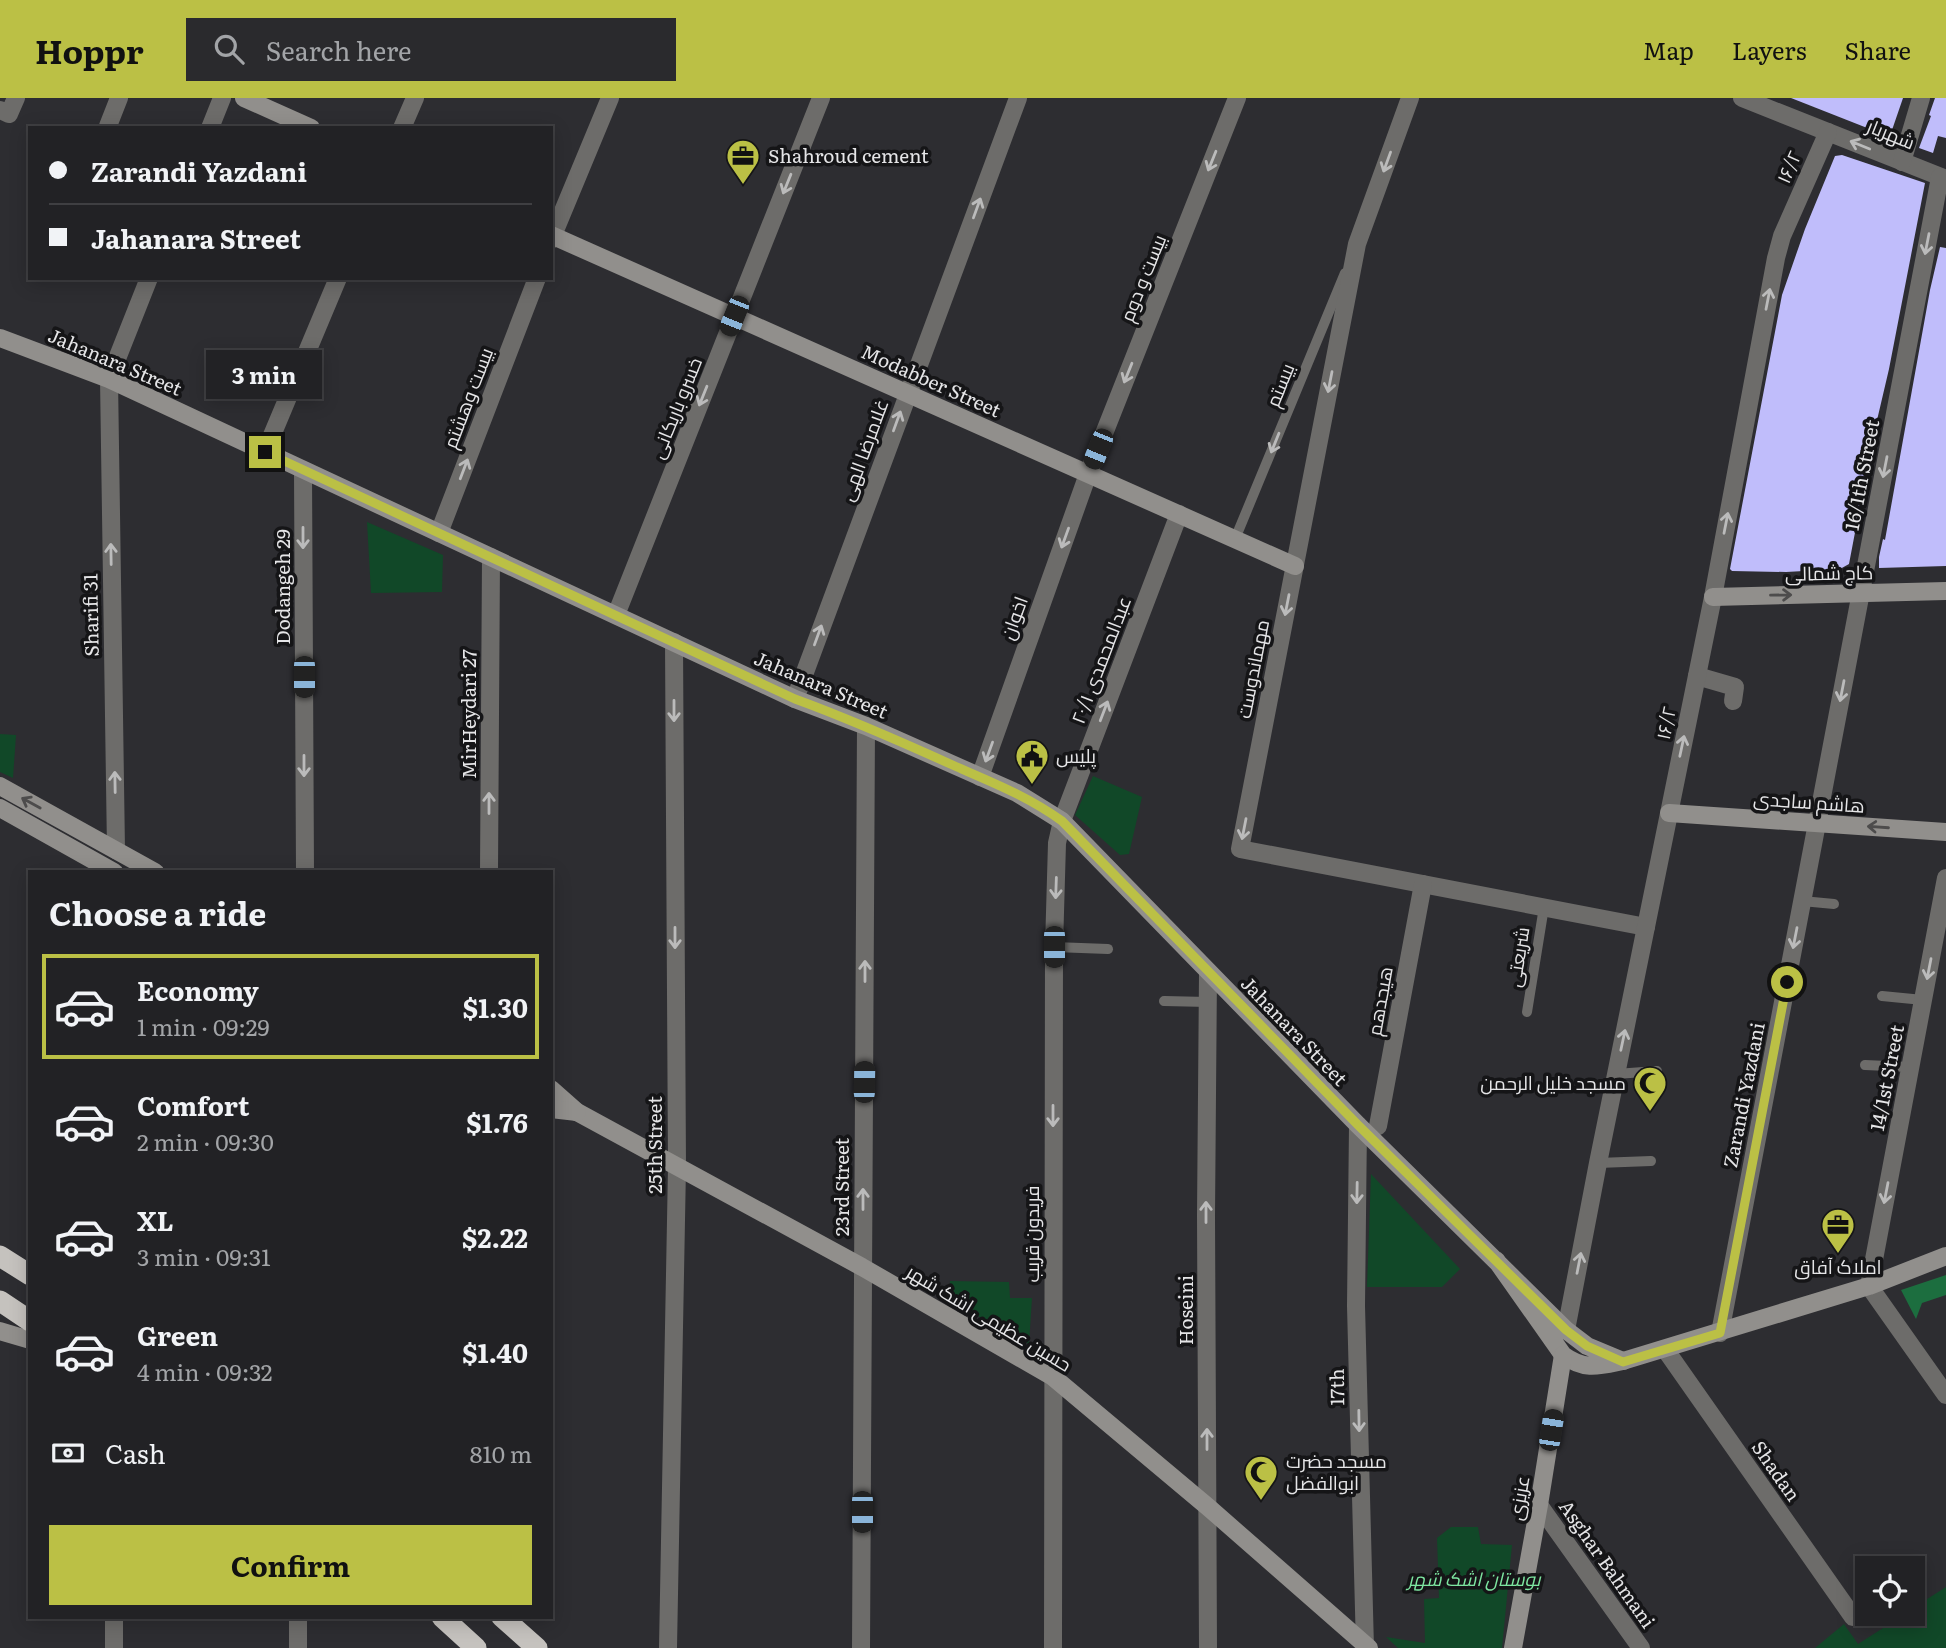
<!DOCTYPE html>
<meta charset="utf-8">
<style>
body{margin:0;font-family:Literata,Cairo,serif;background:#2a2a2d;color:#f1f3f6;height:100vh;display:flex;flex-direction:column;font-size:26px;white-space:nowrap}
*{box-sizing:border-box;margin:0}
p{font-size:23px;color:#a2a4a7}
.icon{flex:none;width:38px;height:38px;fill:none;stroke:currentColor;stroke-width:2;stroke-linecap:round;stroke-linejoin:round}
.map{position:relative;flex:1;overflow:hidden}
.details{position:absolute;left:28px;top:772px;width:525px;height:749px;display:flex;flex-direction:column;background:#222225;border-radius:0px;box-shadow:0 4px 18px #0003,0 0 0 2px #3f3f42}
.details>*{flex:none}
.hud{position:absolute;left:28px;top:28px;width:525px;height:154px;border-radius:0px;box-shadow:0 4px 18px #0003,0 0 0 2px #3f3f42;display:grid;align-content:center;height:154px;padding:0 21px;background:#222225}
.controls{position:absolute;left:1855px;top:1458px;display:grid;gap:14px}
.controls a{display:grid;place-items:center;width:70px;height:70px;border-radius:0px;background:#222225;box-shadow:0 4px 18px #0003,0 0 0 2px #3f3f42;font-size:35px}
.end{position:absolute;width:32px;height:32px;margin:-16px;border:9px solid #bbc045;background:#111;box-shadow:0 0 0 4px #111}
.from{border-radius:50%}
.bubble{position:absolute;height:49px;border-radius:0px;background:#222225;box-shadow:0 4px 18px #0003,0 0 0 2px #3f3f42;font-size:23px;font-weight:700;line-height:49px;text-align:center}
.car{position:absolute;width:21px;height:42px;margin:-21px -10px;border-radius:9px;box-shadow:0 0 5px 2px #0007;background:linear-gradient(#222 24%,#8ab4d8 0 40%,#222 0 76%,#8ab4d8 0 86%,#222 0)}
.hud b{display:flex;align-items:center;gap:24px;height:66px;font-size:26px}
.hud b+b{border-top:2px solid #3f3f42}
.hud i{width:18px;height:18px;background:#f1f3f6}
ul{padding:0;list-style:none}
li{display:flex;align-items:center;gap:21px;height:105px;margin:0 14px 10px;padding:0 7px;border:4px solid transparent;border-radius:0px}
li div{flex:1}
li b{display:block;font-size:26px}
li em{font-style:normal;font-weight:700}
li.current{border-color:#bbc045}
li>.icon{width:63px;height:63px;stroke-width:1.5}
h2{padding:0 21px;font-size:32px;line-height:84px}
.pay{display:flex;align-items:center;gap:18px;height:77px;padding:0 21px;font-size:26px}
.pay p{margin-inline-start:auto}
.button{display:flex;gap:14px;margin-top:auto;padding:14px 21px}
.button a{flex:1;height:80px;border-radius:0px;background:#bbc045;color:#111;font-size:28px;font-weight:700;line-height:80px;text-align:center}
header{display:flex;align-items:center;gap:42px;box-sizing:border-box;height:98px;padding:0 35px;background:#bbc045;color:#111}
header strong{font-size:33px}
nav{display:flex;gap:38px;margin-inline-start:auto;font-size:24px}
.search{width:490px;height:63px;background:#2a2a2d;display:flex;align-items:center;gap:18px;box-sizing:border-box;padding:0 24px;border-radius:0px;color:#a2a4a7;font-size:26px}
.map>svg:first-child{display:block}
.green{fill:#114828}
.forest{fill:#1c6e3f}
.building{fill:#c0bdfb}
.lines{fill:none;stroke-linecap:round;stroke-linejoin:round}
.lane{stroke:#6d6c6a;stroke-width:10}
.street{stroke:#6d6c6a;stroke-width:18}
.secondary{stroke:#918f8c;stroke-width:18}
.highway{stroke:#c5c2be;stroke-width:21}
.oneway{stroke:#bbb}
.oneway2{stroke:#4d4c4c}
.route{stroke:#bbc045;stroke-width:9}
.labels{text-anchor:middle;stroke-width:7;stroke-linejoin:round;paint-order:stroke}
.street-label{font-size:19px;fill:#e5e5e7;stroke:#151517}
.poi-label{font-size:19px;fill:#e5e5e7;stroke:#151517;text-anchor:start}
.park-label{font-size:19px;font-style:italic;fill:#7de5a0;stroke:#151517}
</style>
<header>
<strong>Hoppr</strong>
<div class="search"><svg class="icon" aria-label="search" viewBox="0 0 24 24"><circle cx="10" cy="10" r="6"/><path d="M15 15l6 6"/></svg>Search here</div>
<nav><a>Map</a><a>Layers</a><a>Share</a></nav>
</header>
<div class="map">
<svg width="1946" height="1550" viewBox="0 0 1946 1550">
<rect width="100%" height="100%" fill="#2d2d31"/>
<g class="green">
<path d="M367 424 443 457 442 494 371 495Z"/>
<path d="M0 636 16 637 13 680 0 674Z"/>
<path d="M1093 678 1142 699 1129 756 1120 757 1075 717Z"/>
<path d="M1371 1076 1460 1171 1442 1189H1367Z"/>
<path d="M950 1183 1009 1184 1010 1200H1032L1029 1246 949 1202Z"/>
<path d="M1451 1429H1478L1481 1446 1512 1447 1502 1550H1398L1386 1539 1425 1545 1424 1501 1439 1500 1437 1440Z"/>
<path d="M1946 1489V1550H1815L1844 1526 1858 1546 1905 1516H1913V1510Z"/>
</g>
<path class="forest" d="M1946 1177V1197L1922 1205 1916 1221 1901 1192Z"/>
<g class="building">
<path d="M1791 0H1903L1892 32 1885 37Z"/>
<path d="M1935 0H1946V40L1938 38 1933 55 1919 50 1931 18 1929 17Z"/>
<path d="M1842 57 1925 85 1889 271 1863 382H1865L1849 466 1840 471 1786 474 1732 473 1730 471 1782 197 1805 131 1835 58Z"/>
<path d="M1940 149 1946 150V468L1879 470V459L1883 441 1885 442 1930 192Z"/>
</g>
<g class="lines">
<g class="lane">
<path d="M1235 441 1345 175"/>
<path d="M1802 803 1834 806"/>
<path d="M1054 849 1108 851"/>
<path d="M1882 898 1923 902"/>
<path d="M1164 903 1208 904"/>
<path d="M1527 914 1544 809"/>
<path d="M1865 967 1910 969"/>
<path d="M1616 976 1657 973"/>
<path d="M1598 1065 1651 1063"/>
</g>
<g class="street">
<path d="M1410 0 1357 146 1240 751 1646 829"/>
<path d="M1742 0 1946 81"/>
<path d="M0 12 9 16 16 0"/>
<path d="M108 28 119 0"/>
<path d="M210 30 222 0"/>
<path d="M402 30 415 0"/>
<path d="M1902 64 1921 0"/>
<path d="M551 142 610 0"/>
<path d="M265 354 338 180"/>
<path d="M303 372 305 774"/>
<path d="M439 435 537 180"/>
<path d="M616 517 821 0"/>
<path d="M1697 578 1735 589 1733 603"/>
<path d="M795 601 1018 0"/>
<path d="M980 679 1088 376 1237 0"/>
<path d="M116 752 109 281 149 180"/>
<path d="M489 774 491 459"/>
<path d="M1946 780 1869 1188 1946 1297"/>
<path d="M1208 875 1206 1118 1208 1550"/>
<path d="M1358 1027 1356 1208 1365 1550"/>
<path d="M1378 1028 1423 786"/>
<path d="M1566 1232 1598 1065 1713 499 1776 160 1782 138 1828 34"/>
<path d="M1720 1235 1940 79"/>
<path d="M1665 1251 1853 1519"/>
<path d="M1539 1407 1641 1550"/>
<path d="M114 1519V1550"/>
<path d="M298 1519V1550"/>
<path d="M668 1550 677 1069 674 544"/>
<path d="M861 1550 866 628"/>
<path d="M1053 1550 1054 849 1057 745 1062 723 1179 416"/>
</g>
<g class="secondary">
<path d="M244 0 311 30"/>
<path d="M551 137 1295 468"/>
<path d="M0 240 109 281 795 601 866 628 1017 695 1062 723 1358 1027 1566 1232 1587 1248 1623 1263C1599 1268 1585 1273 1563 1257L1496 1162"/>
<path d="M1713 499 1946 493"/>
<path d="M0 688 155 774"/>
<path d="M0 710 114 774"/>
<path d="M1669 715 1946 734"/>
<path d="M551 991 577 1014 862 1169 1053 1279 1208 1409 1369 1550"/>
<path d="M551 1011 577 1014"/>
<path d="M0 1233 30 1242"/>
<path d="M1623 1263 1869 1188 1946 1158"/>
<path d="M1513 1550 1539 1407 1563 1257"/>
</g>
<g class="highway">
<path d="M0 1158 30 1177"/>
<path d="M0 1203 30 1223"/>
<path d="M442 1519 476 1550"/>
<path d="M502 1519 537 1550"/>
</g>
</g>
<defs><path id="oneway-shaft" d="M-6 0H5M1.5-3L5.5 0L1.5 3" fill="none" stroke-width="1.6" stroke-linecap="round" stroke-linejoin="round" transform="scale(1.75)"/></defs>
<g class="oneway">
<use href="#oneway-shaft" transform="translate(1860 47) rotate(-158)"/>
<use href="#oneway-shaft" transform="translate(1212 63) rotate(112)"/>
<use href="#oneway-shaft" transform="translate(1387 64) rotate(110)"/>
<use href="#oneway-shaft" transform="translate(787 86) rotate(112)"/>
<use href="#oneway-shaft" transform="translate(977 110) rotate(-70)"/>
<use href="#oneway-shaft" transform="translate(1927 146) rotate(101)"/>
<use href="#oneway-shaft" transform="translate(1768 201) rotate(-79)"/>
<use href="#oneway-shaft" transform="translate(1128 275) rotate(112)"/>
<use href="#oneway-shaft" transform="translate(1330 284) rotate(101)"/>
<use href="#oneway-shaft" transform="translate(703 298) rotate(112)"/>
<use href="#oneway-shaft" transform="translate(897 323) rotate(-70)"/>
<use href="#oneway-shaft" transform="translate(1275 345) rotate(112)"/>
<use href="#oneway-shaft" transform="translate(1885 369) rotate(101)"/>
<use href="#oneway-shaft" transform="translate(464 371) rotate(-69)"/>
<use href="#oneway-shaft" transform="translate(1726 425) rotate(-79)"/>
<use href="#oneway-shaft" transform="translate(303 440) rotate(90)"/>
<use href="#oneway-shaft" transform="translate(1065 440) rotate(110)"/>
<use href="#oneway-shaft" transform="translate(111 456) rotate(-91)"/>
<use href="#oneway-shaft" transform="translate(1287 507) rotate(101)"/>
<use href="#oneway-shaft" transform="translate(818 537) rotate(-70)"/>
<use href="#oneway-shaft" transform="translate(1842 593) rotate(101)"/>
<use href="#oneway-shaft" transform="translate(674 613) rotate(90)"/>
<use href="#oneway-shaft" transform="translate(1104 613) rotate(-69)"/>
<use href="#oneway-shaft" transform="translate(1682 648) rotate(-78)"/>
<use href="#oneway-shaft" transform="translate(989 654) rotate(110)"/>
<use href="#oneway-shaft" transform="translate(304 668) rotate(90)"/>
<use href="#oneway-shaft" transform="translate(115 684) rotate(-91)"/>
<use href="#oneway-shaft" transform="translate(489 705) rotate(-90)"/>
<use href="#oneway-shaft" transform="translate(1244 731) rotate(101)"/>
<use href="#oneway-shaft" transform="translate(1056 790) rotate(92)"/>
<use href="#oneway-shaft" transform="translate(675 840) rotate(90)"/>
<use href="#oneway-shaft" transform="translate(1795 840) rotate(101)"/>
<use href="#oneway-shaft" transform="translate(1929 871) rotate(101)"/>
<use href="#oneway-shaft" transform="translate(865 873) rotate(-90)"/>
<use href="#oneway-shaft" transform="translate(1623 942) rotate(-78)"/>
<use href="#oneway-shaft" transform="translate(1053 1018) rotate(90)"/>
<use href="#oneway-shaft" transform="translate(1357 1095) rotate(91)"/>
<use href="#oneway-shaft" transform="translate(1886 1095) rotate(101)"/>
<use href="#oneway-shaft" transform="translate(863 1101) rotate(-90)"/>
<use href="#oneway-shaft" transform="translate(1206 1114) rotate(-90)"/>
<use href="#oneway-shaft" transform="translate(1579 1165) rotate(-79)"/>
<use href="#oneway-shaft" transform="translate(1359 1323) rotate(89)"/>
<use href="#oneway-shaft" transform="translate(1207 1341) rotate(-90)"/>
</g>
<g class="oneway2">
<use href="#oneway-shaft" transform="translate(1781 497) rotate(-1)"/>
<use href="#oneway-shaft" transform="translate(31 705) rotate(-151)"/>
<use href="#oneway-shaft" transform="translate(1878 729) rotate(-176)"/>
</g>
<g class="lines">
<path class="route" d="M265 354 795 601C850 621 904 645 957 669 994 685 1029 699 1062 723L1358 1027 1566 1232 1587 1248 1623 1264 1720 1235 1787 884"/>
</g>
<defs>
<symbol id="office-pin" viewBox="-11 -11 22 30"><path d="M0 17L-7.5 6A9.5 9.5 0 1 1 7.5 6Z" fill="#bbc045" stroke="#151517"/><path d="M-6-3h4V-5.5h4V-3h4V5H-6ZM-1-4.5V-3h2v-1.5ZM-6 0V1H6V0Z" fill="#111"/></symbol>
<symbol id="civic-pin" viewBox="-11 -11 22 30"><path d="M0 17L-7.5 6A9.5 9.5 0 1 1 7.5 6Z" fill="#bbc045" stroke="#151517"/><path d="M-.6-6.5H3V-4.5H.6V-3L4-1V1h2V6H-6V1h2V-1L-.6-3ZM-1.2 2.5V6h2.4V2.5Z" fill="#111"/></symbol>
<symbol id="mosque-pin" viewBox="-11 -11 22 30"><path d="M0 17L-7.5 6A9.5 9.5 0 1 1 7.5 6Z" fill="#bbc045" stroke="#151517"/><path d="M3.5-4.9A6 6 0 1 0 3.5 4.9A5 5 0 1 1 3.5-4.9Z" fill="#111"/></symbol>
</defs>
<g fill-rule="evenodd">
<use href="#office-pin" x="724" y="39" width="38" height="52"/>
<use href="#civic-pin" x="1013" y="639" width="38" height="52"/>
<use href="#mosque-pin" x="1631" y="966" width="38" height="52"/>
<use href="#office-pin" x="1819" y="1108" width="38" height="52"/>
<use href="#mosque-pin" x="1242" y="1355" width="38" height="52"/>
</g>
<g class="labels">
<g class="street-label">
<text transform="translate(1891 36) rotate(22)" y="7">شهریار</text>
<text transform="translate(1789 69) rotate(-66)" y="7">۱۶/۲</text>
<text transform="translate(1143 180) rotate(-68)" y="7">بیست و دوم</text>
<text transform="translate(115 264) rotate(23)" y="7">Jahanara Street</text>
<text transform="translate(931 283) rotate(24)" y="7">Modabber Street</text>
<text transform="translate(1280 287) rotate(-68)" y="7">بیستم</text>
<text transform="translate(468 300) rotate(-69)" y="7">بیست وهشتم</text>
<text transform="translate(676 310) rotate(-68)" y="7">خسرو باریکانی</text>
<text transform="translate(864 352) rotate(-70)" y="7">غلامرضا الهی</text>
<text transform="translate(1862 377) rotate(-79)" y="7">16/1th Street</text>
<text transform="translate(1829 475) rotate(-1)" y="7">کاج شمالی</text>
<text transform="translate(283 489) rotate(-90)" y="7">Dodangeh 29</text>
<text transform="translate(91 517) rotate(-91)" y="7">Sharifi 31</text>
<text transform="translate(1014 520) rotate(-70)" y="7">اخوان</text>
<text transform="translate(1101 562) rotate(-69)" y="7">عبدالمحمدی ۲۰/۱</text>
<text transform="translate(1253 571) rotate(-79)" y="7">مهماندوست</text>
<text transform="translate(821 587) rotate(23)" y="7">Jahanara Street</text>
<text transform="translate(469 616) rotate(-90)" y="7">MirHeydari 27</text>
<text transform="translate(1666 625) rotate(-78)" y="7">۱۶/۲</text>
<text transform="translate(1809 704) rotate(4)" y="7">هاشم ساجدی</text>
<text transform="translate(1518 859) rotate(-81)" y="7">شریعتی</text>
<text transform="translate(1380 903) rotate(-80)" y="7">هیجدهم</text>
<text transform="translate(1294 933) rotate(46)" y="7">Jahanara Street</text>
<text transform="translate(1887 980) rotate(-79)" y="7">14/1st Street</text>
<text transform="translate(1744 997) rotate(-79)" y="7">Zarandi Yazdani</text>
<text transform="translate(655 1047) rotate(-90)" y="7">25th Street</text>
<text transform="translate(842 1089) rotate(-90)" y="7">23rd Street</text>
<text transform="translate(1032 1136) rotate(-90)" y="7">فریدون قریب</text>
<text transform="translate(1186 1212) rotate(-90)" y="7">Hoseini</text>
<text transform="translate(989 1220) rotate(31)" y="7">حسین عظیمی اشک شهر</text>
<text transform="translate(1337 1289) rotate(-91)" y="7">17th</text>
<text transform="translate(1776 1373) rotate(55)" y="7">Shadan</text>
<text transform="translate(1519 1400) rotate(-80)" y="7">عزیزی</text>
<text transform="translate(1607 1466) rotate(55)" y="7">Asghar Bahmani</text>
</g>
<g class="poi-label">
<text x="768" y="65">Shahroud cement</text>
<text x="1056" y="665">پلیس</text>
<text x="1626" y="992" text-anchor="end">مسجد خلیل الرحمن</text>
<text x="1838" y="1176" text-anchor="middle">املاک آفاق</text>
<text x="1286" y="1370">مسجد حضرت<tspan x="1286" dy="22">ابوالفضل</tspan></text>
</g>
<g class="park-label">
<text x="1474" y="1488">بوستان اشک شهر</text>
</g>
</g>
</svg>
<div class="controls">
<a><svg class="icon" aria-label="locate" viewBox="0 0 24 24"><circle cx="12" cy="12" r="6"/><path d="M12 2v4M12 18v4M2 12h4M18 12h4"/></svg></a>
</div>
<i class="end from" style="left:1787px;top:884px"></i>
<i class="end" style="left:265px;top:354px"></i>
<div class="bubble" style="left:206px;top:252px;width:116px">3 min</div>
<i class="car" style="left:734px;top:218px;rotate:202deg"></i>
<i class="car" style="left:1098px;top:351px;rotate:202deg"></i>
<i class="car" style="left:304px;top:579px;rotate:180deg"></i>
<i class="car" style="left:1054px;top:849px;rotate:180deg"></i>
<i class="car" style="left:864px;top:984px;rotate:1deg"></i>
<i class="car" style="left:1551px;top:1332px;rotate:9deg"></i>
<i class="car" style="left:862px;top:1414px;rotate:180deg"></i>
<div class="hud">
<b><i class="from"></i>Zarandi Yazdani</b>
<b><i></i>Jahanara Street</b>
</div>
<section class="details">
<h2>Choose a ride</h2>
<ul>
<li class="current"><svg class="icon" aria-label="car" viewBox="0 0 24 24"><path d="M5 17H2v-5l4-1 3-4h7l3 4 3 1v5h-3M9 17h6M6 11h13"/><circle cx="7" cy="17" r="2"/><circle cx="17" cy="17" r="2"/></svg><div><b>Economy</b><p>1 min · 09:29</p></div><em>$1.30</em></li>
<li><svg class="icon" aria-label="car" viewBox="0 0 24 24"><path d="M5 17H2v-5l4-1 3-4h7l3 4 3 1v5h-3M9 17h6M6 11h13"/><circle cx="7" cy="17" r="2"/><circle cx="17" cy="17" r="2"/></svg><div><b>Comfort</b><p>2 min · 09:30</p></div><em>$1.76</em></li>
<li><svg class="icon" aria-label="car" viewBox="0 0 24 24"><path d="M5 17H2v-5l4-1 3-4h7l3 4 3 1v5h-3M9 17h6M6 11h13"/><circle cx="7" cy="17" r="2"/><circle cx="17" cy="17" r="2"/></svg><div><b>XL</b><p>3 min · 09:31</p></div><em>$2.22</em></li>
<li><svg class="icon" aria-label="car" viewBox="0 0 24 24"><path d="M5 17H2v-5l4-1 3-4h7l3 4 3 1v5h-3M9 17h6M6 11h13"/><circle cx="7" cy="17" r="2"/><circle cx="17" cy="17" r="2"/></svg><div><b>Green</b><p>4 min · 09:32</p></div><em>$1.40</em></li>
</ul>
<div class="pay"><svg class="icon" aria-label="cash" viewBox="0 0 24 24"><path d="M3 7h18v10H3z"/><circle cx="12" cy="12" r="2"/></svg>Cash<p>810 m</p></div>
<div class="button"><a>Confirm</a></div>
</section>
</div>
